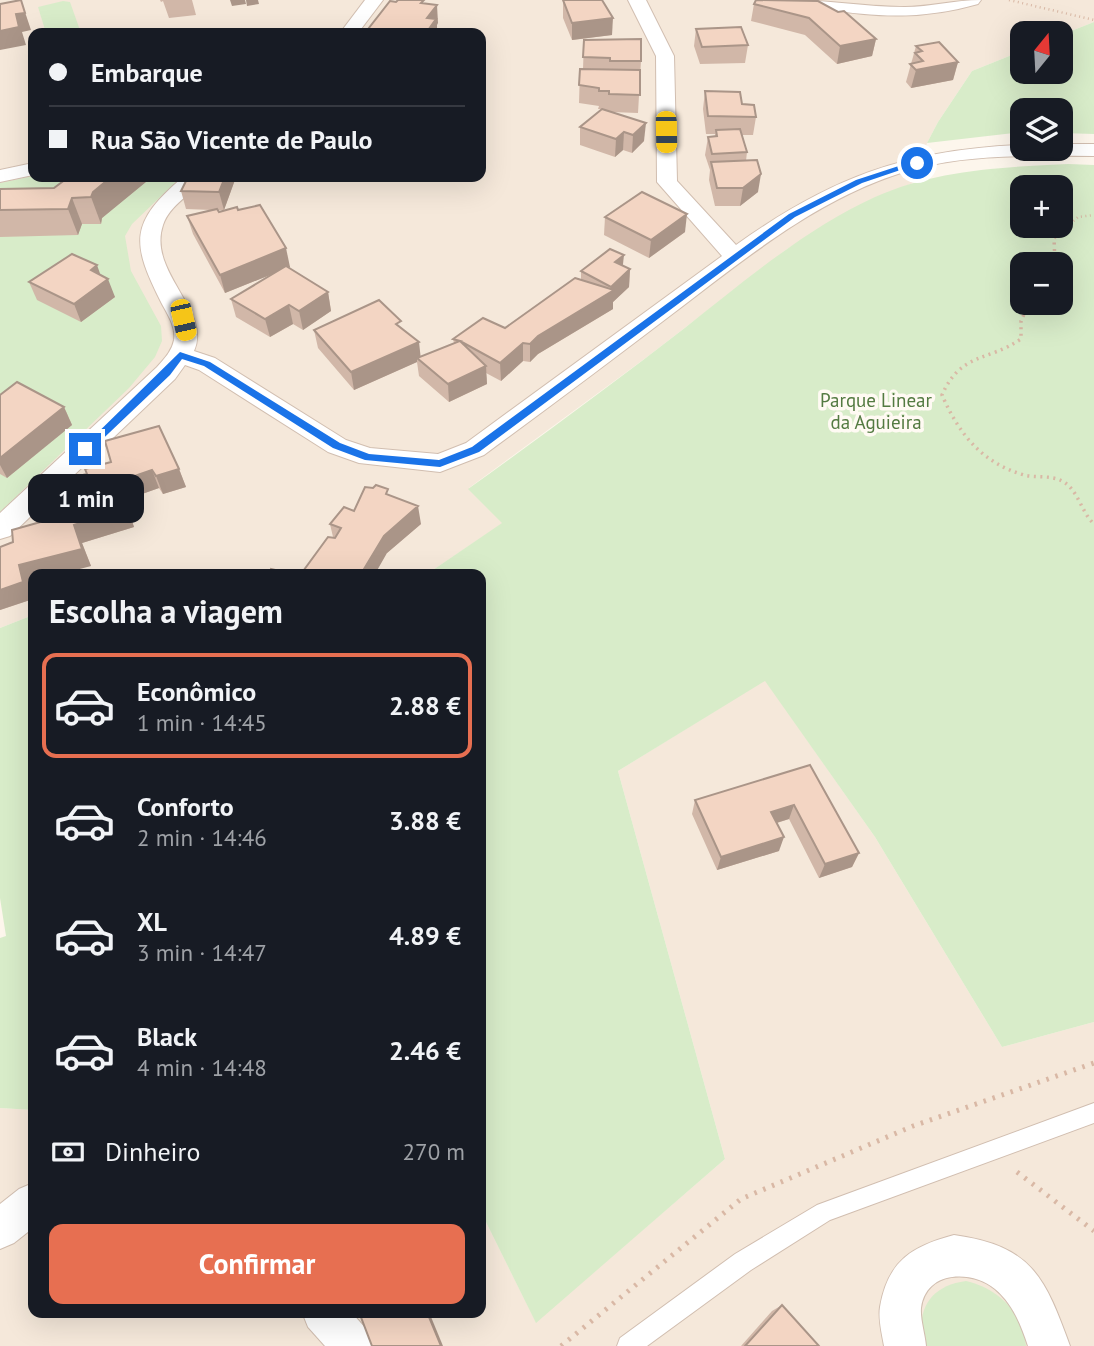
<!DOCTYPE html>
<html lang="pt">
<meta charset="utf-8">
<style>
body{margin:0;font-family:"PT Sans",sans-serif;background:#242831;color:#f1f3f6;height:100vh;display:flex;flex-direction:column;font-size:26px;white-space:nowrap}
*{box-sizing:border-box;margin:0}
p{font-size:23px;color:#9ea1a6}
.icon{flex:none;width:38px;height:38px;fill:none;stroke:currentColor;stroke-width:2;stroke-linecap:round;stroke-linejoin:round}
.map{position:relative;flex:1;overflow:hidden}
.side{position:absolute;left:28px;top:569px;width:458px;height:749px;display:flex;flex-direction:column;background:#171b24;border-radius:14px;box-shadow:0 7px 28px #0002}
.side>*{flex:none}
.guide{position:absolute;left:28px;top:28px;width:458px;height:154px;border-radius:14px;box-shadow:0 7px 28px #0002;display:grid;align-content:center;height:154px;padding:0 21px;background:#171b24}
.needle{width:46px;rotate:18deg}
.controls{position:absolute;left:1010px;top:21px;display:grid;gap:14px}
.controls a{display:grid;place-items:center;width:63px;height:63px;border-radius:14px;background:#171b24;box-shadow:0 7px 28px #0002;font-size:35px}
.end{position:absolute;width:32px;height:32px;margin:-16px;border:9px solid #1a73e8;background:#fff;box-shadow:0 0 0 4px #fff}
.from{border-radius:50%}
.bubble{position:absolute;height:49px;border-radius:14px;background:#171b24;box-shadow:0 7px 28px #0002;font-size:23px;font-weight:600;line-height:49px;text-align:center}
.car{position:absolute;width:21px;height:42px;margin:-21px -10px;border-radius:9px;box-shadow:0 0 5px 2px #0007;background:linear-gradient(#f5c518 24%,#345 0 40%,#f5c518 0 76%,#345 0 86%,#f5c518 0)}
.guide b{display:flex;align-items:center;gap:24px;height:66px;font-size:26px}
.guide b+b{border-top:2px solid #363941}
.guide i{width:18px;height:18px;background:#f1f3f6}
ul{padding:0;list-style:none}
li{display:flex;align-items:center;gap:21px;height:105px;margin:0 14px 10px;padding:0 7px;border:4px solid transparent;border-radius:14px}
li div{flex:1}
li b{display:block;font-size:26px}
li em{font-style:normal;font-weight:600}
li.selected{border-color:#e76f51}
li>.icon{width:63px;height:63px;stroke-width:1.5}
h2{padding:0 21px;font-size:32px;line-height:84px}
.pay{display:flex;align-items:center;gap:18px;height:77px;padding:0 21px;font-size:26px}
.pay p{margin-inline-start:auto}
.primary-button{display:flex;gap:14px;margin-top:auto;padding:14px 21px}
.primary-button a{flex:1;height:80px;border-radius:14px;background:#e76f51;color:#fff;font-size:28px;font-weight:600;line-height:80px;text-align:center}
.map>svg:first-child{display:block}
.residential{fill:#f5e8da;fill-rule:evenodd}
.green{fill:#d8ecc9;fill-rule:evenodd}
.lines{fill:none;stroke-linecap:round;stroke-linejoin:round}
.lane-casing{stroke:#d1beb0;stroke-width:2}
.street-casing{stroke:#d1beb0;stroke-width:2}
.path-far2{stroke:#d9b8a5;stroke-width:2.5;stroke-dasharray:1 3.5;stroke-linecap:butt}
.path-far1{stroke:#d9b8a5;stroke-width:3.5;stroke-dasharray:2 4.5;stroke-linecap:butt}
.path{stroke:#d9b8a5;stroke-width:5;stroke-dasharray:2.5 7;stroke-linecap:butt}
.lane{fill:#fff;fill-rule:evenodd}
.street{fill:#fff;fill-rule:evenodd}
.wall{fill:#d1b7a8}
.shaded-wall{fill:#aa9588}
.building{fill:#f3d5c3;stroke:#aa9588;stroke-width:2}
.route{fill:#1a73e8}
.labels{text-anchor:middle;stroke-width:7;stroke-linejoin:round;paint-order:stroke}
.park-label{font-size:19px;fill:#537a41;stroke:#fffaf3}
</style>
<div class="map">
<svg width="1094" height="1346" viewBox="0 0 1094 1346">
<rect width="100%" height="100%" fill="#fdf6ec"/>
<g class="residential">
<path d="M0 0H1094V22L1061 35 1022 33V51L972 71 938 122 927 143 916 182 876 197 787 249 647 357 469 488 503 523 427 574H33V615L0 628ZM33 33H481V177H33Z"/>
<path d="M765 680 875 837 1002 1047 1094 1022V1346H0V1108L33 1110V1312H481V1212L536 1322 725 1159 618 771Z"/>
</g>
<g class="green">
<path d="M63 1 70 2 81 33H46L38 7Z"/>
<path d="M1094 22V134L1061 133 1060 110H1022V132L927 143 938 122 972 71 1022 51V72H1060L1061 35Z"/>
<path d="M1068 164 1094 165V1022L1002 1047 875 837 765 681 618 771 725 1159 536 1323 481 1212V574H427L502 523 468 489C542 436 615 382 686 327 746 280 805 229 875 197 935 170 1002 167 1068 164ZM1060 187V226H1022V187ZM1060 264V303H1022V264Z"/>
<path d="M33 176 181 177 132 224 125 236 131 271 161 326 162 341 155 357 129 388 0 512V183Z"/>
<path d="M33 615V1110L0 1108V938L6 936 0 898V628Z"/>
<path d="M966 1281C997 1288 1023 1312 1026 1346H924C915 1311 929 1286 966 1281Z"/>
</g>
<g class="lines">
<defs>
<path id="lane" d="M1094 1103V1123L830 1220 751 1270 647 1346H617L620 1338 735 1254 817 1205Z"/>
<g id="street">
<path d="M365 0H383L358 33H340Z"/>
<path d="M628 0H646L674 56 677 181 736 245C830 178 905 150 1020 145L1022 149H1060V144H1094V156C1032 156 965 153 904 172 817 199 746 258 675 312 612 360 548 408 484 455L440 472 359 463 328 452 199 370 185 365 175 379 10 536 0 539V513L157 367C164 359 172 351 174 340 176 327 168 315 162 304 131 243 129 223 183 177H205C193 194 170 204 163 225 147 272 212 311 194 351L215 358 346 440 370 448 438 454 466 443 722 256 657 182 656 56Z"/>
<path d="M790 0C829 0 866 7 905 7 930 7 955 0 981 0L978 4C926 19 879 18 826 9 815 8 798 8 790 0Z"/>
<path d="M33 163V175L0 182V170Z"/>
<path d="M33 1183V1228L14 1243 0 1249V1204L19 1189Z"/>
<path d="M954 1235C1033 1246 1045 1278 1070 1346H1028C1021 1325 1013 1304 995 1289 972 1270 926 1270 921 1308 920 1319 925 1334 926 1346H884C882 1334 878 1319 880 1307 888 1260 913 1246 954 1235Z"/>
<path d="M302 1312H351L368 1331 374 1346H325L308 1327Z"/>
</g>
</defs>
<use href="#lane" class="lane-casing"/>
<use href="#street" class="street-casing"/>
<g class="path-far2">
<path d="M1009 0 1094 20"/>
<path d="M1060 233 1078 217 1094 215"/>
</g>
<g class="path-far1">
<path d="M1055 264 1054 238 1062 231"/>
<path d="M1029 303 1021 321V339C987 362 961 352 942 395 959 434 982 463 1024 475 1036 478 1051 475 1062 481 1078 489 1081 512 1094 524"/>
</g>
<g class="path">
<path d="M1017 1172 1094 1231"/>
<path d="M561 1346 741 1199 913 1126 1094 1063"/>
</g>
<use href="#lane" class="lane"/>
<use href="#street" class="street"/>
</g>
<g class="wall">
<path d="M160 0H192L196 15 169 18 163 1 161 2Z"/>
<path d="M563 0 612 35 572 40 563 18Z"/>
<path d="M756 0 876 39 872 56 837 64 805 35 751 21 754 4Z"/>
<path d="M696 29 748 45 745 63 700 64 694 46Z"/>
<path d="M584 40 641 61 638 113 611 112 644 141 632 153 623 150 615 157 580 145V127L602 109H598L599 106 579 103 580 69H583Z"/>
<path d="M916 46 958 62 953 80 911 88 906 82Z"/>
<path d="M705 91 742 104 756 117 753 135H742L747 152 746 161 758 192 740 206H715L709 180 710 170 705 155 708 137 715 136V134H706L703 109Z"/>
<path d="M75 177H152L102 218 101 224H82L78 235 0 237V189L54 188Z"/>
<path d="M188 177H236L224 210H218L219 212 238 210 290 267H288L328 292 331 311 303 330 293 324 270 337 236 317 231 299 277 272 225 293 193 234 187 216 212 210 186 209 181 191Z"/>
<path d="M605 217 685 232 649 258 604 235Z"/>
<path d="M623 266 630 269 629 287 613 302V309L538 354 530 362 523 361 501 381 486 373 487 384 449 402 419 376 417 362 354 390 318 348 314 330 420 357 454 343 453 339 505 328 581 280V271Z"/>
<path d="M100 275 115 297 81 322 37 300 29 282Z"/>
<path d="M0 395 64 407 72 425 7 478 0 474Z"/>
<path d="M85 469H179L186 487 163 494 159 488 125 500 134 527 82 543 91 566 33 574V581L30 582 33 599 0 610 13 542 69 514 87 474Z"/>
<path d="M389 495 421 524 387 553 333 537 330 524 354 511Z"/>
<path d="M810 765 859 853 852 867 819 878 789 819 777 823 779 851 717 870 692 814 695 800Z"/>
<path d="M782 1305 819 1346H741L772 1311Z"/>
</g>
<g class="shaded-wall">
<path d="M21 0 31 30 22 32 26 45 0 50V31L16 14Z"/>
<path d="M230 0H245L246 4 232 6Z"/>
<path d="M246 0H258L259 4 247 6Z"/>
<path d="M437 5 438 23 437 25V33H426L427 18Z"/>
<path d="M613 18 612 35 572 40V23Z"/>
<path d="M876 39 872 56 837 64 840 46Z"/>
<path d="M958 62 953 80 911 88 916 70Z"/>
<path d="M646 123 644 141 632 153 633 135Z"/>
<path d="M624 132 623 150 615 157 616 139Z"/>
<path d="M761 174 758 192 740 206 743 188Z"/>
<path d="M111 177H152L102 218 101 224 91 197 93 192Z"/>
<path d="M225 177H236L224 210 219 192Z"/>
<path d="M72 198 82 224 78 235 68 209Z"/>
<path d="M687 214 685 232 649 258 651 240Z"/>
<path d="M286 248 290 267 225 293 220 275Z"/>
<path d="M624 255 622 273 615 262Z"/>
<path d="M97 265 103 282 108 279 115 297 81 322 74 304 91 270Z"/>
<path d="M630 269 629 287 613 302V309L538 354 530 362V344L538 336 610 293 611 287Z"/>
<path d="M328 292 331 311 303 330 299 311Z"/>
<path d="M289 305 293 324 270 337 265 319Z"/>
<path d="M419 342 421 360 417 358V362L354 390 351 372Z"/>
<path d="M523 343V361L501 381 500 363Z"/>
<path d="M486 366 487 384 449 402 448 384Z"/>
<path d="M64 407 72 425 7 478 0 465V458Z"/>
<path d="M179 469 186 487 163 494 156 476Z"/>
<path d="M152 470 159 488 125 500 134 527 82 543 91 566 61 574H33V581L30 582 33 599 0 610V590L19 565 74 525 117 482Z"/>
<path d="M418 506 421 524 387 553 375 574H361L384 536Z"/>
<path d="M794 805 789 819 766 826 771 812Z"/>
<path d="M784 837 779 851 717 870 721 857Z"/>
<path d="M859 853 852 867 819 878 825 864Z"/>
<path d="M427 1312H429L443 1346H441Z"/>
</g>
<g class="building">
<path d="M21 0 25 13 16 14 19 27 0 31V4Z"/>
<path d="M398 0H424L421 3 437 5 427 18 436 19 426 33H365L390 1 396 2Z"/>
<path d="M563 0H602L613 18 572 23Z"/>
<path d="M756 0 818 1 838 12 844 11 876 39 840 46 809 18 754 4Z"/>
<path d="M741 27 748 45 702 47 696 29Z"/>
<path d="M641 39V61H610V58L583 57 584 40Z"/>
<path d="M939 42 958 62 916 70 910 64 923 61 915 53 922 51 916 46Z"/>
<path d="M580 69 640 70V95L609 94V91H599V88L579 85Z"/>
<path d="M705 91 740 92 742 104 754 105 756 117 708 116Z"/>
<path d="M602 109 646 123 633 135 624 132 616 139 580 127Z"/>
<path d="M740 129 747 152 712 154 708 137 717 136 716 130Z"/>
<path d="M757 160 761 174 743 188H717L711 162Z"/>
<path d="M75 177H111L93 192 91 197 72 198 68 209 0 210V189L54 188 66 179H72Z"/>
<path d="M188 177H225L219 192 181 191Z"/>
<path d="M642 192 687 214 651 240 605 217Z"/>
<path d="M260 205 286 248 220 275 187 216 217 209 219 212 237 207 238 210Z"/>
<path d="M610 249 624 255 615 262 630 269 611 287 581 271Z"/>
<path d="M72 254 97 265 91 270 108 279 74 304 29 282Z"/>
<path d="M286 266 328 292 299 311 289 305 265 319 231 299Z"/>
<path d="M575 278 614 290 538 336 530 344 523 343 500 363 460 341 486 366 448 384 417 358 460 341 453 339 483 318 505 328Z"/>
<path d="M379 300 401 321 396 324 419 342 351 372 314 330Z"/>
<path d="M17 382 64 407 0 458V395Z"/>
<path d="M159 426 179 469 156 476 152 470 117 482 126 509 74 525 82 549 19 565 23 582 0 590V547L13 542 12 530 69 514 61 480 87 474 85 469 111 462 105 441Z"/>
<path d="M376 485 388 489 386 494 418 506 384 536 361 574H301L328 537 335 538 341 528 330 524 344 507 354 511 365 487 373 488Z"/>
<path d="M271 569 293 574H269Z"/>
<path d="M810 765 859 853 825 864 794 805 771 812 784 837 721 857 695 800Z"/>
<path d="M782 1305 819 1346H745Z"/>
<path d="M359 1312H427L441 1346H372Z"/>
</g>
<path class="route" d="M914 161 921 163 862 183 795 217 479 452 440 467 365 460 333 448 204 366 182 359 170 375 89 452 81 449 180 352 210 362 340 443 369 454 439 460 472 447 789 214 856 180Z"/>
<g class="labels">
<g class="park-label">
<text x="876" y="407">Parque Linear<tspan x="876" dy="22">da Aguieira</tspan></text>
</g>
</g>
</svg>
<div class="controls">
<a><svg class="needle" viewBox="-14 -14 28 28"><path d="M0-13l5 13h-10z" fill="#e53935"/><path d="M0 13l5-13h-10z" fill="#9ea1a6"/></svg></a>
<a><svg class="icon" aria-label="layers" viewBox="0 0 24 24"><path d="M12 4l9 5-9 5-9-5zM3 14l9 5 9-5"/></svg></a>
<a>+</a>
<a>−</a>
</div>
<i class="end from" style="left:917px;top:163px"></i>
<i class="end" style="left:85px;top:449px"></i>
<div class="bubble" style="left:28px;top:474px;width:116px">1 min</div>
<i class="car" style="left:666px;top:132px;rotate:179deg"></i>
<i class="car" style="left:183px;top:320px;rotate:167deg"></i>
<div class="guide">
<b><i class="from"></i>Embarque</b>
<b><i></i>Rua São Vicente de Paulo</b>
</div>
<section class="side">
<h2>Escolha a viagem</h2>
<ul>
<li class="selected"><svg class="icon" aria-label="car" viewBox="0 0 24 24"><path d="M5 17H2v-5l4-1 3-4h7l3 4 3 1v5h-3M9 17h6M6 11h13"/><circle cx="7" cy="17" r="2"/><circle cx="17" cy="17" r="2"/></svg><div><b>Econômico</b><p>1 min · 14:45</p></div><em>2.88 €</em></li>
<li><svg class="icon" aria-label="car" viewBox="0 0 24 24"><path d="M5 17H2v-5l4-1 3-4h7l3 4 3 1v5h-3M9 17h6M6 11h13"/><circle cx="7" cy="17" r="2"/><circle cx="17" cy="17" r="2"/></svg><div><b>Conforto</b><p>2 min · 14:46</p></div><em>3.88 €</em></li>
<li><svg class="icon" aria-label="car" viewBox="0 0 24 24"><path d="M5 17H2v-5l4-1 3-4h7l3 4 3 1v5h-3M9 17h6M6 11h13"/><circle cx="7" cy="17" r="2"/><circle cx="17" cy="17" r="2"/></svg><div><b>XL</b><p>3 min · 14:47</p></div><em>4.89 €</em></li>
<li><svg class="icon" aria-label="car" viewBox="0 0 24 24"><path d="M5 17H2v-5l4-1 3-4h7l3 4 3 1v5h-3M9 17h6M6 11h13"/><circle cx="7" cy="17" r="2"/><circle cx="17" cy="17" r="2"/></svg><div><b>Black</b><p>4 min · 14:48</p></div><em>2.46 €</em></li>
</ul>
<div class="pay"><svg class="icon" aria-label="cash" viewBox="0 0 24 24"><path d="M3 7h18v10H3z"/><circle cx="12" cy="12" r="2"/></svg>Dinheiro<p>270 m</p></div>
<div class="primary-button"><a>Confirmar</a></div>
</section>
</div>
